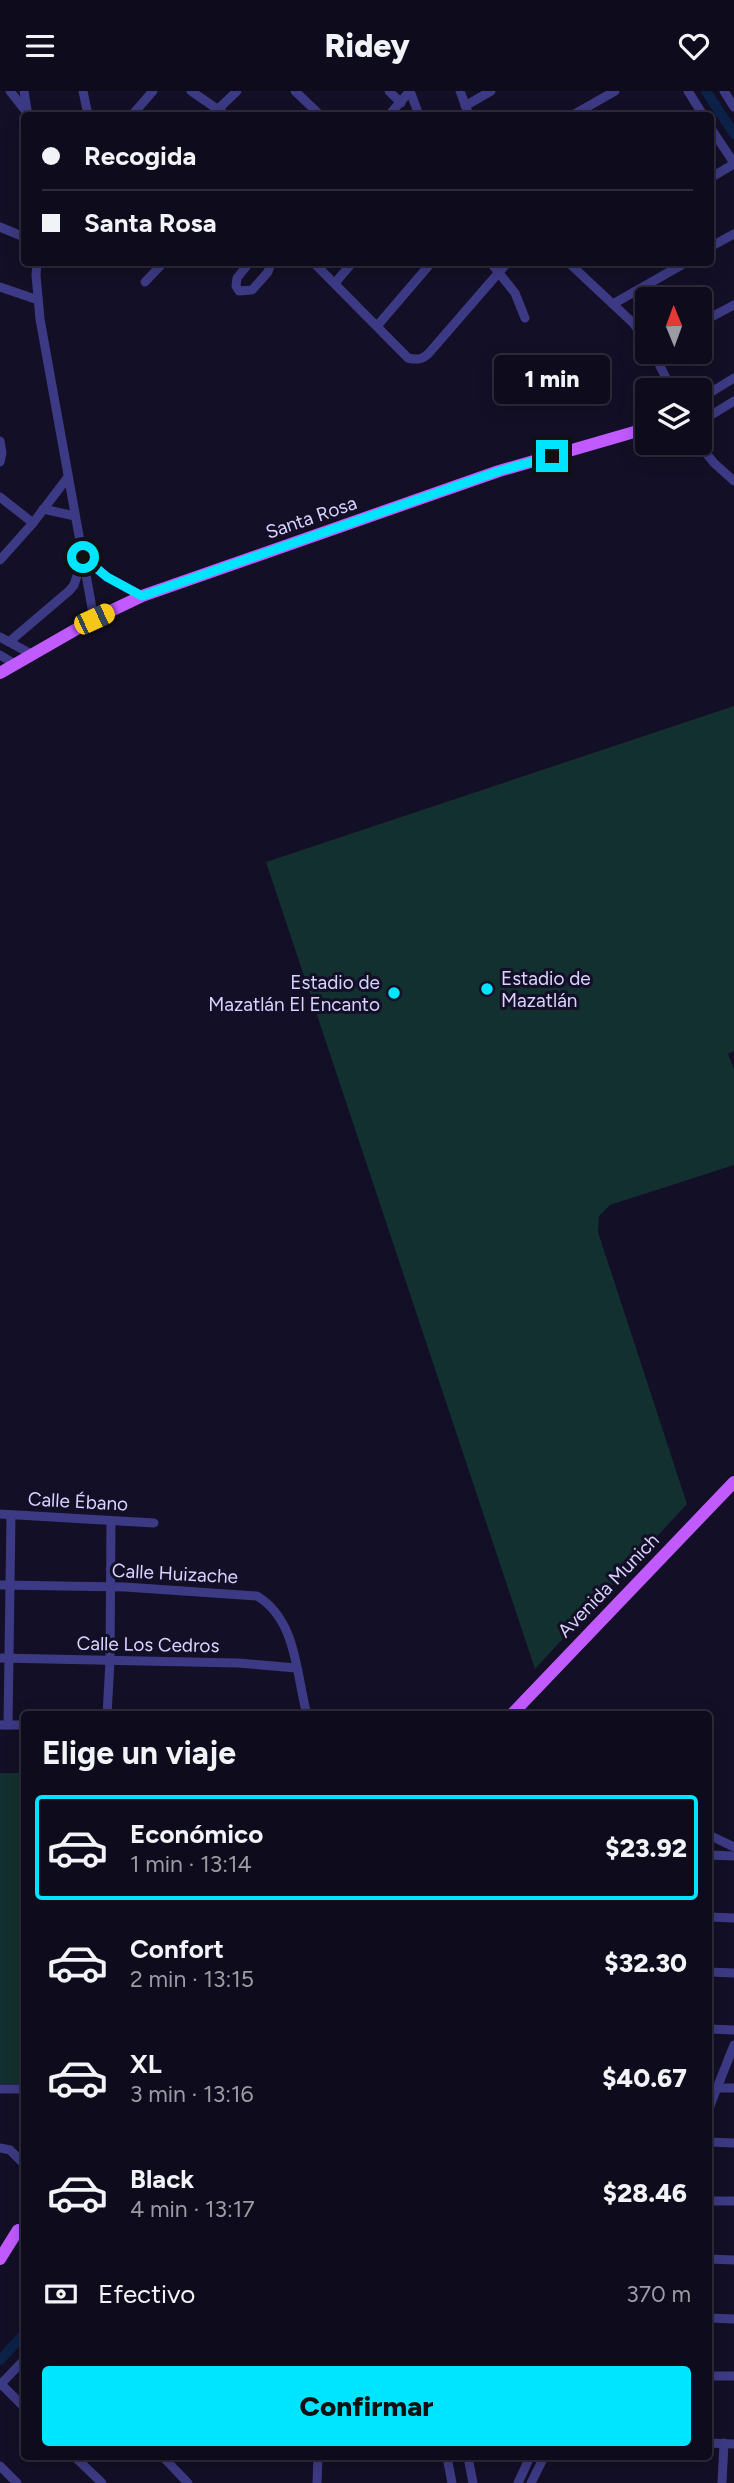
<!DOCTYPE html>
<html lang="es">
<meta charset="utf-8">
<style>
body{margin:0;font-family:Figtree,sans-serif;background:#171425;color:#f1f3f6;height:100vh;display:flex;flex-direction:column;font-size:26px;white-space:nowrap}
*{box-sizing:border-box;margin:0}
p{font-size:23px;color:#9b9ba3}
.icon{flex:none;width:38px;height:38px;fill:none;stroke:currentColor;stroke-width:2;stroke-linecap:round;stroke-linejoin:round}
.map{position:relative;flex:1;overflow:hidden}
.drawer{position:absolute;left:21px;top:1620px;width:691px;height:749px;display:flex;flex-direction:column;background:#0e0b1c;border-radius:7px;box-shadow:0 4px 18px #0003,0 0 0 2px #2e2b3b}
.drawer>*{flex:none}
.top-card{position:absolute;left:21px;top:21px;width:693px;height:154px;border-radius:7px;box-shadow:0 4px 18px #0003,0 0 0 2px #2e2b3b;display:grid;align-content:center;height:154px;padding:0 21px;background:#0e0b1c}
.needle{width:46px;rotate:359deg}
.fabs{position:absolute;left:635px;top:196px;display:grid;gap:14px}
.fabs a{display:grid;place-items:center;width:77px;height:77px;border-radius:7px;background:#0e0b1c;box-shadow:0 4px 18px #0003,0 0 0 2px #2e2b3b;font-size:35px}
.end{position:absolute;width:32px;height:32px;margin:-16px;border:9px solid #00e5ff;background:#111;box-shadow:0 0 0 4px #111}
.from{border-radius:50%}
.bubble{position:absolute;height:49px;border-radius:7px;background:#0e0b1c;box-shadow:0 4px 18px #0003,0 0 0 2px #2e2b3b;font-size:23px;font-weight:800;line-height:49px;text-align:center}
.car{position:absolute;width:21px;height:42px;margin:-21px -10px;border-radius:9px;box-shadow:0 0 5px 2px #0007;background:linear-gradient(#f5c518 24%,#345 0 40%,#f5c518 0 76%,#345 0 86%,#f5c518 0)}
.top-card b{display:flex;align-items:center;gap:24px;height:66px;font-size:26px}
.top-card b+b{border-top:2px solid #2e2b3b}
.top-card i{width:18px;height:18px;background:#f1f3f6}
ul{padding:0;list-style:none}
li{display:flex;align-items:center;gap:21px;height:105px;margin:0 14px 10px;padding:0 7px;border:4px solid transparent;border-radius:7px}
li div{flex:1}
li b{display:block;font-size:26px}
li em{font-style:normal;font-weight:800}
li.current{border-color:#00e5ff}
li>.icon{width:63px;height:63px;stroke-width:1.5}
h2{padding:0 21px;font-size:32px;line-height:84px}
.pay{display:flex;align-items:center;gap:18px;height:77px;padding:0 21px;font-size:26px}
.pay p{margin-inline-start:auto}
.primary-button{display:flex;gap:14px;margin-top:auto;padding:14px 21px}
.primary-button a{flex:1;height:80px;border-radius:7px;background:#00e5ff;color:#111;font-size:28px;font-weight:800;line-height:80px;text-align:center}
header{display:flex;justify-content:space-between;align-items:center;height:91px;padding:0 21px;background:#0e0b1c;font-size:32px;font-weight:800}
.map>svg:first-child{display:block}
.green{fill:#12302f}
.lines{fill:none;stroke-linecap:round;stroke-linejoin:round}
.canal{stroke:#0c2248;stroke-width:10}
.minor{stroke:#3d3a85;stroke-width:9}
.major{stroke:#c25bff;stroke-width:12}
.route{stroke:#00e5ff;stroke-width:9}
.poi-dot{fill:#00e5ff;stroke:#130f26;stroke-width:2.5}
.labels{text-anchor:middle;stroke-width:6;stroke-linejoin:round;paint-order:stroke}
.street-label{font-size:19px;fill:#d9d4ff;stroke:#130f26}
.poi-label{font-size:19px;fill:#d9d4ff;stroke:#130f26;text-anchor:start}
</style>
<header><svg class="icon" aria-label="menu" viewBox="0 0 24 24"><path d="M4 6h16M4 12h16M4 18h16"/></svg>Ridey<svg class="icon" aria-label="heart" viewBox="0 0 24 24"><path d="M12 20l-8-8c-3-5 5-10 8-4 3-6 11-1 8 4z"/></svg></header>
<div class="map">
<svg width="734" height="2392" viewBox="0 0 734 2392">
<rect width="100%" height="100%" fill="#130f26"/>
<g class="green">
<path d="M734 615V960L728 963 734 978V1074L610 1114 599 1125 598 1141 687 1413 535 1578 266 771Z"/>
<rect x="0" y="1682" width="24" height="311"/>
</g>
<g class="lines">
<g class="canal">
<path d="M706 0 734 43"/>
<path d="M0 2269 24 2243"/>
</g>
<g class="minor">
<path d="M10 0 28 23"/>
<path d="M24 0 27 19"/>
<path d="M83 0 88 24"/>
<path d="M191 0 226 24"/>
<path d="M295 0 320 24"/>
<path d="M389 0 401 12"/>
<path d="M410 0 419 24"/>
<path d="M460 0 469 24"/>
<path d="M688 0 703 24"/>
<path d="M724 0 734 16"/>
<path d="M465 15 491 0"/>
<path d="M132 24 153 0"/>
<path d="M212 24 237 0"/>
<path d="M389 24 410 0"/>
<path d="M573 24 615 0"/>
<path d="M710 36 734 72"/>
<path d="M710 87 734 73"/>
<path d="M0 136 24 146"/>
<path d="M710 156 734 143"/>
<path d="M37 172 36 184 40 228 94 528"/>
<path d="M249 172 237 187 236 195 239 200 252 199 268 181 271 172"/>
<path d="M314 172 408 267C417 269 422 269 429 262L507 172"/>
<path d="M491 172 515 202 525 227"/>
<path d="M569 172 633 232 648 253"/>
<path d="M145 191 163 172"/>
<path d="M335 192 352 172"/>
<path d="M0 196 38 209"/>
<path d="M613 213 685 172"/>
<path d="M700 232 734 214"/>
<path d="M377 235 431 172"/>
<path d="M653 261 672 299"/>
<path d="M700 308 734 287"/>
<path d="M700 331 734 310"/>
<path d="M0 350 2 362 0 371"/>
<path d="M698 352 714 372 734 390"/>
<path d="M0 406 33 432"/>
<path d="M43 418 75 425"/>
<path d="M0 469 33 432 68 386"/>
<path d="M0 546 33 564"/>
<path d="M9 551 69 500 74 494 83 466 107 486 142 505"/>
<path d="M0 564 15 573"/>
<path d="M0 1423 154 1432"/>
<path d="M0 1494 125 1496 257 1505C297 1529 296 1583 307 1624"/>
<path d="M0 1567 238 1572 296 1577"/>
<path d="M107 1624 110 1570 111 1430"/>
<path d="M0 1634H24"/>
<path d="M8 1634 11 1424"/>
<path d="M709 1744 734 1756"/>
<path d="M709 1764 734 1765"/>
<path d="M709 1826 734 1827"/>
<path d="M709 1881 734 1882"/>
<path d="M709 1938 734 1939"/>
<path d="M709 1997H734"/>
<path d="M0 1998H24"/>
<path d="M709 2017 734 1954"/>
<path d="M709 2051 734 2052"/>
<path d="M0 2057 10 2059 24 2073"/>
<path d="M709 2110H734"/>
<path d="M709 2168 734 2169"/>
<path d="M709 2227 734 2228"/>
<path d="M709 2285H734"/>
<path d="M1 2293 24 2316"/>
<path d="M0 2294 24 2269"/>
<path d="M709 2352 734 2353"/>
<path d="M75 2366 102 2392"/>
<path d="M163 2366 188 2392"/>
<path d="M447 2366 452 2392"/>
<path d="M468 2366 473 2392"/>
<path d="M0 2375 17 2392"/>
<path d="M317 2392 318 2366"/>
<path d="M518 2392 530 2366"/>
<path d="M531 2392 544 2366"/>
<path d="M722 2392 724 2352"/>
</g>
<g class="major">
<path d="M0 582 94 528 142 505 499 380 648 337"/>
<path d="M511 1624 734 1391"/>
<path d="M0 2168 18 2139"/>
</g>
</g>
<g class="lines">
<path class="route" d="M83 466 107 486 142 505 499 380 552 365"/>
</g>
<g class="poi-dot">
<circle cx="487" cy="898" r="7"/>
<circle cx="394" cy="902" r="7"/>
</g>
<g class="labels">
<g class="street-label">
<text transform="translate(311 426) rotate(-19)" y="7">Santa Rosa</text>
<text transform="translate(78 1410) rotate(3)" y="7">Calle Ébano</text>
<text transform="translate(175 1482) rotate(3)" y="7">Calle Huizache</text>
<text transform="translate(608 1494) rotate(-46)" y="7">Avenida Munich</text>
<text transform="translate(148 1553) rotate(1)" y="7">Calle Los Cedros</text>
</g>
<g class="poi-label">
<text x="501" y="894">Estadio de<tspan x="501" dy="22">Mazatlán</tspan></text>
<text x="380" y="898" text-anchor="end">Estadio de<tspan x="380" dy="22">Mazatlán El Encanto</tspan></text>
</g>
</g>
</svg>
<div class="fabs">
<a><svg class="needle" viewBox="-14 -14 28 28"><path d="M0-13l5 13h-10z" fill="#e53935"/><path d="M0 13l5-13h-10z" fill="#9b9ba3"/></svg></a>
<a><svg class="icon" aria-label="layers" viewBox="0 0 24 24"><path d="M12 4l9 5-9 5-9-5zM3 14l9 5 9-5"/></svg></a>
</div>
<i class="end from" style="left:83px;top:466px"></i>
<i class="end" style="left:552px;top:365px"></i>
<div class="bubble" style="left:494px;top:264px;width:116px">1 min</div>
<i class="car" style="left:94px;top:528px;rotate:65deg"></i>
<div class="top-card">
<b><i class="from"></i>Recogida</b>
<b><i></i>Santa Rosa</b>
</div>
<section class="drawer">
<h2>Elige un viaje</h2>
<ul>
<li class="current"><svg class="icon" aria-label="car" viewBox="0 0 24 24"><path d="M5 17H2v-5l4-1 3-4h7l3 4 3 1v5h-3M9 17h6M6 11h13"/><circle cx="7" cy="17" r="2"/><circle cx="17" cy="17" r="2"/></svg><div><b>Económico</b><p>1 min · 13:14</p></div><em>$23.92</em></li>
<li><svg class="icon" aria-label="car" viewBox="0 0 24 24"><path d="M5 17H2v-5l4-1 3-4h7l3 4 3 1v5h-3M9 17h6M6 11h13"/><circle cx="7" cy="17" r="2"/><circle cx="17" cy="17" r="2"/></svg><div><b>Confort</b><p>2 min · 13:15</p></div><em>$32.30</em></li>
<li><svg class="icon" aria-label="car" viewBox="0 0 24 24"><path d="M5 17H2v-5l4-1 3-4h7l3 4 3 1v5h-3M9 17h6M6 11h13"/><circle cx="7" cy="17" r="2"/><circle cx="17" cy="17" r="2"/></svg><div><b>XL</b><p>3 min · 13:16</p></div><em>$40.67</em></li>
<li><svg class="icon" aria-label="car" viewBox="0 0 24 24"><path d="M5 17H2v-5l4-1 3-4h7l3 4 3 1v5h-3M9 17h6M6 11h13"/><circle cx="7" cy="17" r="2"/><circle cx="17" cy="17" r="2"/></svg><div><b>Black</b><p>4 min · 13:17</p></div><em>$28.46</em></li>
</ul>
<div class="pay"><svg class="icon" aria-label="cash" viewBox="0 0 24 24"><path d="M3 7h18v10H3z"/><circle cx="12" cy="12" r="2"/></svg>Efectivo<p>370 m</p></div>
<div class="primary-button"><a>Confirmar</a></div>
</section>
</div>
